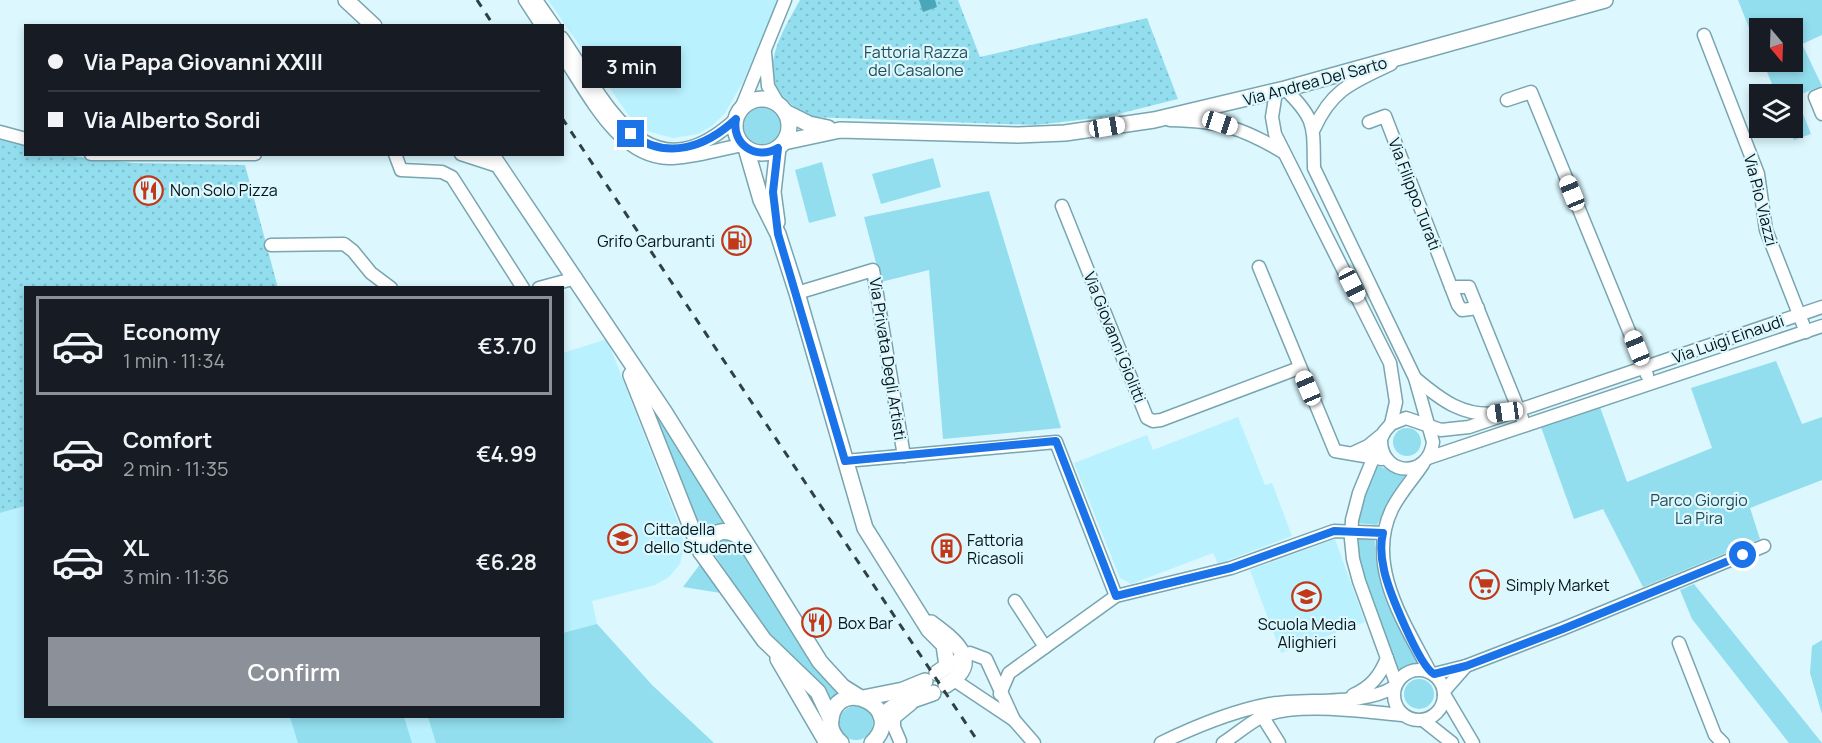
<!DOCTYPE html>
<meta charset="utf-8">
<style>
body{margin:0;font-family:Manrope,sans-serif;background:#242831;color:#f1f3f6;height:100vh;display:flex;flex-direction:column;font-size:22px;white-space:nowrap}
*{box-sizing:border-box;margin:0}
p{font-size:20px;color:#9ea1a6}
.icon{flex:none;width:33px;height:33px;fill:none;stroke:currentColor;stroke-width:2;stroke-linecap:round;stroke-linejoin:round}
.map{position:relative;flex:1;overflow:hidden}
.details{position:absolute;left:24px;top:286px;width:540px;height:432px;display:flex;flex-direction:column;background:#171b24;border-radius:0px;box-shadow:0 3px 9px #0003}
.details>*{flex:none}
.banner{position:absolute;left:24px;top:24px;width:540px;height:132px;border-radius:0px;box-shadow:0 3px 9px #0003;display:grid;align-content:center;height:132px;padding:0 24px;background:#171b24}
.needle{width:39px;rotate:161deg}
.controls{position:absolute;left:1749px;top:18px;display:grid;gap:12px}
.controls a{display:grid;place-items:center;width:54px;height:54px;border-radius:0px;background:#171b24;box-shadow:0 3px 9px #0003;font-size:30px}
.end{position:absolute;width:27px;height:27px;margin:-14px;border:8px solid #1a73e8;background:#fff;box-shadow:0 0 0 3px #fff}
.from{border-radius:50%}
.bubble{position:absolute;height:42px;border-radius:0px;background:#171b24;box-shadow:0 3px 9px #0003;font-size:20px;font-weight:600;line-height:42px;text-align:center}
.car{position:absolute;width:18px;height:36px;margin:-18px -9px;border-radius:8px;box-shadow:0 0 4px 2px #0007;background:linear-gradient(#fff 24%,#345 0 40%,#fff 0 76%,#345 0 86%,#fff 0)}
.banner b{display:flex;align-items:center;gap:21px;height:57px;font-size:22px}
.banner b+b{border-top:2px solid #363941}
.banner i{width:15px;height:15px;background:#f1f3f6}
ul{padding:10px 0 0;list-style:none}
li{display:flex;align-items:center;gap:18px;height:99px;margin:0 12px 9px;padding:0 12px;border:3px solid transparent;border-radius:0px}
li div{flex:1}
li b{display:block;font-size:22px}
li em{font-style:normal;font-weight:600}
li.active{border-color:#8c9099}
li>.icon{width:54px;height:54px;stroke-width:1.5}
.cta{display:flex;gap:12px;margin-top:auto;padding:12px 24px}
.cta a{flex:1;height:69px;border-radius:0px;background:#8c9099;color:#fff;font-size:24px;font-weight:600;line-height:69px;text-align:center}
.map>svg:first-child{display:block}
.built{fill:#b9f1ff}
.green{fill:#92deef}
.garden{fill:url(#garden-dots)}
.water{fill:#4ba6b9}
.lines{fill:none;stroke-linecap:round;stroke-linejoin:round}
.minor-casing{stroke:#78a5af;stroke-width:15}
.major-casing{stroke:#78a5af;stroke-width:18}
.minor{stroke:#fff;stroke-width:12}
.major{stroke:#fff;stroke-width:15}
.rail{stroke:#2f4145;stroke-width:3;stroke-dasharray:8 8;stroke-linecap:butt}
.route{stroke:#1a73e8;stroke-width:8}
.labels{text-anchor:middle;stroke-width:4.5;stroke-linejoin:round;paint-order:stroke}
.park-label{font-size:16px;fill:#244d56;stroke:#dcf7fe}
.street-label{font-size:16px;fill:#041418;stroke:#dcf7fe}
.poi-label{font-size:16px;fill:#041418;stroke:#dcf7fe;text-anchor:start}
</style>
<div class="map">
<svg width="1822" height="743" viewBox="0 0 1822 743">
<defs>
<pattern id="garden-dots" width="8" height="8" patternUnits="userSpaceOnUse" patternTransform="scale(1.5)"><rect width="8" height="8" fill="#92deef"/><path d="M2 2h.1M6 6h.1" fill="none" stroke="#7cbecc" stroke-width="1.8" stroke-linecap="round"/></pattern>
</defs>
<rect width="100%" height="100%" fill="#dcf7fe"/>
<g class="built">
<path d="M548 0H778L743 82 725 113 713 125 698 134 673 138 647 131 632 120Z"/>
<path d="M607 339 681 530 684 545 680 564 669 577 655 585 592 601 597 624 652 685 714 743H0V513L25 506 26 717H562L563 353Z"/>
<path d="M1238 417 1265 485 1272 483 1292 536 1218 564 1213 553 1131 584 1120 578 1074 463 1147 435 1153 450Z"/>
<path d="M1335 539 1365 622 1281 653 1250 570Z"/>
</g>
<g class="green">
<path d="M1738 0H1822V35L1802 44 1822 86 1796 96 1811 134 1794 140 1789 128H1792V94H1776L1763 62H1792V28H1760L1759 53Z"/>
<circle cx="762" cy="126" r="18"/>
<path d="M933 158 941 187 881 204 872 174Z"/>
<path d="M822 162 836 216 809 223 795 170Z"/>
<path d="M989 191 1061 428 943 439 929 270 881 282 864 217Z"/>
<path d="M1776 361 1802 424 1822 417V480L1750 508 1760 539 1643 587 1603 509 1574 519 1541 427 1600 407 1627 482 1712 448 1691 388Z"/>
<path d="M647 395 729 524 713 527 702 540Z"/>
<circle cx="1407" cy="442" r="14"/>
<path d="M1377 466 1406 474 1377 525 1357 523 1361 501Z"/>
<path d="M1359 537H1375C1372 583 1399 624 1421 664L1397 671 1360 564 1357 552Z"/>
<path d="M717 538 732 539 840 693 829 703 818 685 756 619 713 552Z"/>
<path d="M701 563 721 593 683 587Z"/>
<path d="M1694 584 1822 743H1789L1692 619 1680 590Z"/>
<path d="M597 624 652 685 714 743H436L428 717H562L563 633Z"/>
<path d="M1822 640V714L1810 673 1812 646Z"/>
<circle cx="1419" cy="694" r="15"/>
<circle cx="856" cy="723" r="17"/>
<path d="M290 717H404L412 743H298Z"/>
</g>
<g class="garden">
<path d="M800 0H958L980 57 1147 18 1178 99 1106 117 1035 125 811 117C750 86 774 46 800 0Z"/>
<path d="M0 137 25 144 26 154 64 155 133 163 245 165 278 288H26L25 506 0 513Z"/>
</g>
<path class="water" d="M919 0H935L937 7 923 12Z"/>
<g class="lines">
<defs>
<g id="minor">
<path d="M525 0 542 26"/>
<path d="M536 0 554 26"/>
<path d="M1704 35 1758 174 1766 230 1806 332"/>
<path d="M562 38C607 103 648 200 736 119"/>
<path d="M765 53 768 86 779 105"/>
<path d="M562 55C588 92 617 157 669 158 693 158 719 149 743 145"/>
<path d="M1285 89C1317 120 1313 127 1314 168L1415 378 1433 442C1429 478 1383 477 1381 442"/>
<path d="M1276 92 1272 117 1275 134 1390 363 1396 402 1391 424"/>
<path d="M1822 94 1815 97 1822 114"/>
<path d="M1507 100 1531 92 1647 375"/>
<path d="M740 111 785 0"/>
<path d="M1170 120C1219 121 1241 127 1283 152"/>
<path d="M1369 122 1385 116 1458 305 1462 310 1478 308"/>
<path d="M1314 129C1332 89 1353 82 1391 64"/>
<path d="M0 132 26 139"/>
<path d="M91 154H255"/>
<path d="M395 154 401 170 442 172 452 177 523 288"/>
<path d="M461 154 501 167"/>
<path d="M1062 206 1147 418 1153 421 1161 420 1299 368"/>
<path d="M271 245 344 244 353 251 371 273 391 288"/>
<path d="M1259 267 1335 451 1382 459"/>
<path d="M1451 287H1469L1522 418"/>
<path d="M539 288 576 278"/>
<path d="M797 293 873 270 904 456"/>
<path d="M1415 378C1441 400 1464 418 1500 413"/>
<path d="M1353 453 1368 446 1384 433"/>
<path d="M1428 458 1822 326"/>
<path d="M845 461 1056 442 1116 596"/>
<path d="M1423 464C1413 479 1400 493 1392 509 1365 565 1404 622 1430 672"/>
<path d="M1015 601 1045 647"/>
<path d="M1679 643 1715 735 1723 743"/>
<path d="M947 666 970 653 986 659 1014 720"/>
<circle cx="1419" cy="695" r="25"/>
<path d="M1434 674 1466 666 1562 629 1764 546"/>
<path d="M954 680 1014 720 1034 743"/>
<path d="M1396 683 1359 581 1353 559 1351 539 1352 520 1359 493 1384 432 1391 424 1406 418 1441 430 1469 427 1822 307"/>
<path d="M1444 691 1466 666"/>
<path d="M1000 694 1009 673 1116 596 1231 568 1334 531 1383 533"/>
<path d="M1444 694 1473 743"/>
<path d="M1353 695C1371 687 1380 676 1387 658"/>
<path d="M1259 711 1279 743"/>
<path d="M1423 720 1452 743"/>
<path d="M900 741 894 727V718L911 704"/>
<path d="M1161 743C1196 726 1232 711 1270 704 1307 698 1364 706 1394 687"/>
<path d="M1223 743C1235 735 1248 724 1261 717 1295 701 1366 712 1403 715"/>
</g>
<g id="major">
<path d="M346 0 374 26"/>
<circle cx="762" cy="126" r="27"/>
<path d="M785 112 809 124 828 128"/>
<path d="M784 142 840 130 1018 135 1065 133 1154 120 1285 89 1605 0"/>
<path d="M746 148 761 200 778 234 797 293 865 528 929 630 944 645 947 666 937 673"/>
<path d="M491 154 665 413 820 662 843 687 859 697"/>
<path d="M777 222 773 192 778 148"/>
<path d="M631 375 701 552 764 640 818 692 831 720"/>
<path d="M701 552C714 534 719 524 742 538"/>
<path d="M931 623C954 640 984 662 946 685"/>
<path d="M778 659 827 743"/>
<path d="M863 698 903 690 925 681"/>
<path d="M881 716 893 707 933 693"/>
<path d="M841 743C833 736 829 728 831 718 839 674 908 709 872 743"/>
</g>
</defs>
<use href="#minor" class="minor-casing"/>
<use href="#major" class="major-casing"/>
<use href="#minor" class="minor"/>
<use href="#major" class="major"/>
<g class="rail">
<path d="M477 0 494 26"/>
<path d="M562 118 979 743"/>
</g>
</g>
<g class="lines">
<path class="route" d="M631 134C667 161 706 147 736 119 731 144 756 161 778 148L773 192 778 234 845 461 1056 441 1116 596 1231 568 1334 531 1383 533C1380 545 1381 557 1384 570 1388 589 1419 666 1434 674L1466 666 1563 629 1743 555"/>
</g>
<defs>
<symbol id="restaurant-ring" viewBox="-11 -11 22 22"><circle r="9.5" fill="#dcf7fe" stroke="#c23819" stroke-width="1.5"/><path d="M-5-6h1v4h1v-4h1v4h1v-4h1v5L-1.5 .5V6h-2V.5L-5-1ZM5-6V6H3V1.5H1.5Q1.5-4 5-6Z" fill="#c23819"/></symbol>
<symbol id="fuel-ring" viewBox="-11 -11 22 22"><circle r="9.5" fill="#dcf7fe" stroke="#c23819" stroke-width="1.5"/><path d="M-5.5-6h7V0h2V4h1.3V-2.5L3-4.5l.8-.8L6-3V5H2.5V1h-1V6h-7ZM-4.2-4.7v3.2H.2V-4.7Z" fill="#c23819"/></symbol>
<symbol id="school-ring" viewBox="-11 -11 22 22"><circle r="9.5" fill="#dcf7fe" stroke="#c23819" stroke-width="1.5"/><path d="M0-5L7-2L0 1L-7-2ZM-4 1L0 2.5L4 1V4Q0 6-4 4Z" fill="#c23819"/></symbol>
<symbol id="building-ring" viewBox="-11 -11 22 22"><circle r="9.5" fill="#dcf7fe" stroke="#c23819" stroke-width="1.5"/><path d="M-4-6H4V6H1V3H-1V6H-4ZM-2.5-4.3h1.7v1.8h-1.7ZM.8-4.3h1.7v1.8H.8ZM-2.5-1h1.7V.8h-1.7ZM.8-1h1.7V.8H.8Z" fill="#c23819"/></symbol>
<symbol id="supermarket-ring" viewBox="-11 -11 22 22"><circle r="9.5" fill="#dcf7fe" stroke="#c23819" stroke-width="1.5"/><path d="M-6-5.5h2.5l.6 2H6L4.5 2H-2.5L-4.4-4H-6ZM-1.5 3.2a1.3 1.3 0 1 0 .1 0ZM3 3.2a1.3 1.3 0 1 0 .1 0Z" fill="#c23819"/></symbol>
</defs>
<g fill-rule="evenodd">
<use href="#restaurant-ring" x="132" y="174" width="33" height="33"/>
<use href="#fuel-ring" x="720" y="224" width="33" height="33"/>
<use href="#school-ring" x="606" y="522" width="33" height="33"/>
<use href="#building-ring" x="930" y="532" width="33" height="33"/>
<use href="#supermarket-ring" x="1468" y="568" width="33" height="33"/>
<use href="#school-ring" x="1290" y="580" width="33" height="33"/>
<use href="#restaurant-ring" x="800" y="606" width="33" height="33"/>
</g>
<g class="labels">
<g class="park-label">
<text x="916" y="58">Fattoria Razza<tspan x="916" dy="18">del Casalone</tspan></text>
<text x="1699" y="506">Parco Giorgio<tspan x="1699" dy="18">La Pira</tspan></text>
</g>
<g class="street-label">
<text transform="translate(1315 81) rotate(-15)" y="6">Via Andrea Del Sarto</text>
<text transform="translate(1415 194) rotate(69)" y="6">Via Filippo Turati</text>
<text transform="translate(1761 200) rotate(76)" y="6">Via Pio Viazzi</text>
<text transform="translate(1115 337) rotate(68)" y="6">Via Giovanni Giolitti</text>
<text transform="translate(1728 339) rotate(-19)" y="6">Via Luigi Einaudi</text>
<text transform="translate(888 359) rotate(81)" y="6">Via Privata Degli Artisti</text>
</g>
<g class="poi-label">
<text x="170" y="196">Non Solo Pizza</text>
<text x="715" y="247" text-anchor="end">Grifo Carburanti</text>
<text x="644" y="535">Cittadella<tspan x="644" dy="18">dello Studente</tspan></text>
<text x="967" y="546">Fattoria<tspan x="967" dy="18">Ricasoli</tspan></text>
<text x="1506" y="591">Simply Market</text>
<text x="838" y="629">Box Bar</text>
<text x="1307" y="630" text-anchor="middle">Scuola Media<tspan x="1307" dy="18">Alighieri</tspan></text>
</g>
</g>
</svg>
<div class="controls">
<a><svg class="needle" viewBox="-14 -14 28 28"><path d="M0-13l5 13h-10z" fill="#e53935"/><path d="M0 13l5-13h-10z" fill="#9ea1a6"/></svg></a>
<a><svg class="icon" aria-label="layers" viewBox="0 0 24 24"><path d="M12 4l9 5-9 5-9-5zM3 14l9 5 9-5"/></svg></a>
</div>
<i class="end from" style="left:1743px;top:555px"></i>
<i class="end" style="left:631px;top:134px"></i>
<div class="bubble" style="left:582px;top:46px;width:99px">3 min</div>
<i class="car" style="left:1220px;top:123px;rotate:108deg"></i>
<i class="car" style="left:1107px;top:127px;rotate:81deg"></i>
<i class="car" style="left:1572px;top:193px;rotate:338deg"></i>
<i class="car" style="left:1352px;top:285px;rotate:153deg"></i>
<i class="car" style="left:1637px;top:348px;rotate:338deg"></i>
<i class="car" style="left:1308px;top:388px;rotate:337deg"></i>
<i class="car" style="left:1505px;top:412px;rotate:262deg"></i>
<div class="banner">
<b><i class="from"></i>Via Papa Giovanni XXIII</b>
<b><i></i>Via Alberto Sordi</b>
</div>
<section class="details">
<ul>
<li class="active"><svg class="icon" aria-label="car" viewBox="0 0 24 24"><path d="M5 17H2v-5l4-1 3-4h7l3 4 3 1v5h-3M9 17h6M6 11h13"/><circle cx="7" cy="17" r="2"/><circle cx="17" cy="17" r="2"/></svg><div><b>Economy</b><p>1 min · 11:34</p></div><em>€3.70</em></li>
<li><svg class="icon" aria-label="car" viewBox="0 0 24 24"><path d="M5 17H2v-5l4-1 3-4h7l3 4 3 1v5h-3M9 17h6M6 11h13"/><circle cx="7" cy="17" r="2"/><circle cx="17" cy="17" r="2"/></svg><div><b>Comfort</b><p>2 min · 11:35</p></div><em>€4.99</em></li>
<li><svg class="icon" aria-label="car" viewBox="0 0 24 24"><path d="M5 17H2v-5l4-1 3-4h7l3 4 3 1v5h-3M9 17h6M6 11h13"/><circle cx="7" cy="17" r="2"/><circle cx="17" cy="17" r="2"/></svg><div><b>XL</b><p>3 min · 11:36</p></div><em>€6.28</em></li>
</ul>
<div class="cta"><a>Confirm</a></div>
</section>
</div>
